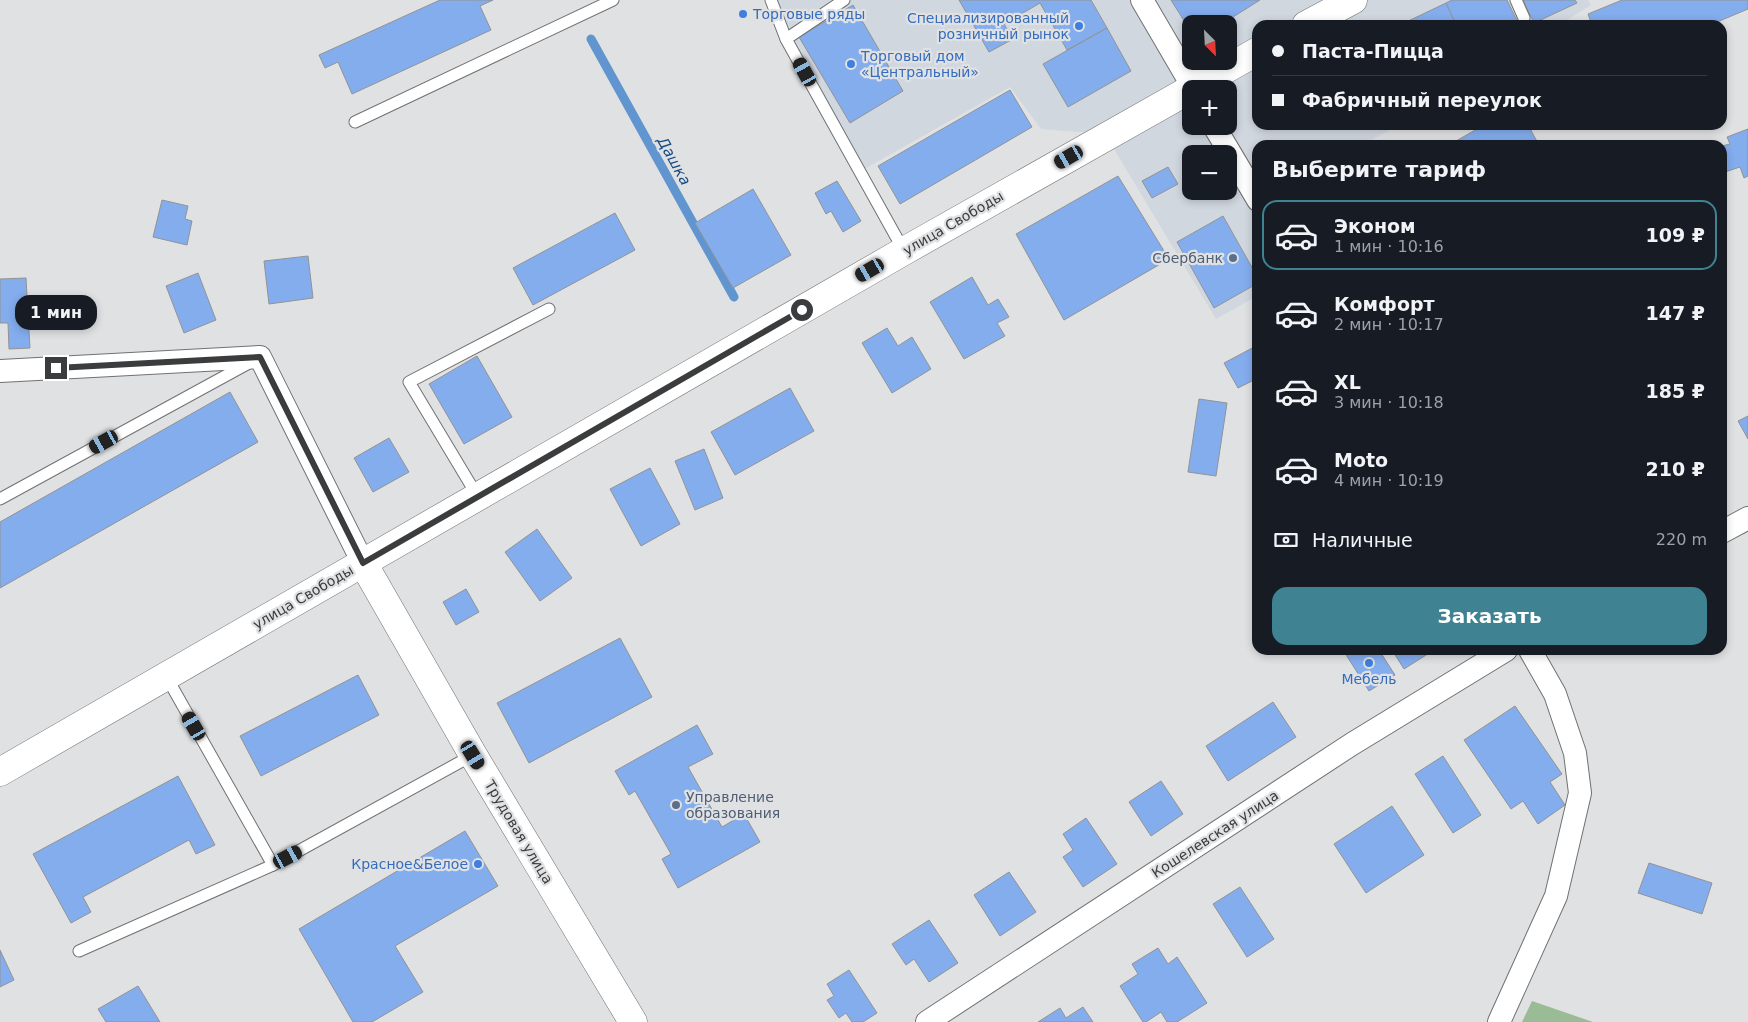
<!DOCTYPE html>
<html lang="ru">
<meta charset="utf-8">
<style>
body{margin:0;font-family:"DejaVu Sans",sans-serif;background:#242831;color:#f1f3f6;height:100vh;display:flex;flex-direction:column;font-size:19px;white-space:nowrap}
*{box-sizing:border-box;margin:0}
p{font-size:16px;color:#9ea1a6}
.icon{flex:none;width:28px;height:28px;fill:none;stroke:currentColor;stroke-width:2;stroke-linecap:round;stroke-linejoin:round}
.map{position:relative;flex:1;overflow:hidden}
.drawer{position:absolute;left:1252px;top:140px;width:475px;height:515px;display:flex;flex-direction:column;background:#171b24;border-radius:15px;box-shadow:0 2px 8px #0003}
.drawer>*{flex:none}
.banner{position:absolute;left:1252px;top:20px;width:475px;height:110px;border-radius:15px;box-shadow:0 2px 8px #0003;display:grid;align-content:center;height:110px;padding:0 20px;background:#171b24}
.needle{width:32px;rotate:156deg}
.buttons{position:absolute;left:1182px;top:15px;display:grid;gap:10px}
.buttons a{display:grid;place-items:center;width:55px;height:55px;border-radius:10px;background:#171b24;box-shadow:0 2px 8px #0003;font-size:25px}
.end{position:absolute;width:22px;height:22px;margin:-11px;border:6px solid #3b3c3d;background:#fff;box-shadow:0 0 0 2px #fff}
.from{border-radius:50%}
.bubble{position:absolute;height:35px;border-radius:15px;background:#171b24;box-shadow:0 2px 8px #0003;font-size:16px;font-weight:600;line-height:35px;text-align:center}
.car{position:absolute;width:15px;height:30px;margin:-15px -8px;border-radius:6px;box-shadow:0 0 4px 1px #0007;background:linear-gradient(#222 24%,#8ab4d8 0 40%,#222 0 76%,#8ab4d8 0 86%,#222 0)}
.banner b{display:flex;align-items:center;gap:18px;height:48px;font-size:19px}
.banner b+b{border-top:1px solid #363941}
.banner i{width:12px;height:12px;background:#f1f3f6}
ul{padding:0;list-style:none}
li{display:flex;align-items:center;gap:15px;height:70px;margin:0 10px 8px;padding:0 10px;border:2px solid transparent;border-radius:15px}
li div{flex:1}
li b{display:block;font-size:19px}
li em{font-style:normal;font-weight:600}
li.selected{border-color:#3f8392}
li>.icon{width:45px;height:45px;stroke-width:1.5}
h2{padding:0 20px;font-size:22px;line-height:60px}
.pay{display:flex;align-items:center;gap:12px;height:55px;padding:0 20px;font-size:19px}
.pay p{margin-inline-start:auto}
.button{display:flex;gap:10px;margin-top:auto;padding:10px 20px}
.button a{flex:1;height:58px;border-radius:15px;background:#3f8392;color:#fff;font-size:20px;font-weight:600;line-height:58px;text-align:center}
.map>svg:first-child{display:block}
.built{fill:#d1d7df;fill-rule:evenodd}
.green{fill:#99bc96}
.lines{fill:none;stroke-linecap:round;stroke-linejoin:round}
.stream{stroke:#6195d0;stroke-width:9}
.building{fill:#84adee;stroke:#929394}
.lane-casing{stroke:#707172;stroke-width:13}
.street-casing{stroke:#707172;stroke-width:24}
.secondary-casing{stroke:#707172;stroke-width:29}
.lane{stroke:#fff;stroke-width:11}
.street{stroke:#fff;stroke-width:22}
.secondary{stroke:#fff;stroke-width:28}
.route{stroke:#3b3c3d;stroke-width:6}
.shop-dot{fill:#3f7fe0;stroke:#e0e1e3;stroke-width:2}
.service-dot{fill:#5c6f8a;stroke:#e0e1e3;stroke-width:2}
.labels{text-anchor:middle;stroke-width:4.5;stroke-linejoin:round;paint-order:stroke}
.shop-label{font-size:14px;fill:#366cbe;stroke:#e0e1e3;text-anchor:start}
.street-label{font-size:14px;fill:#3b3c3d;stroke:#e0e1e3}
.service-label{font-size:14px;fill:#4e5e75;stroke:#e0e1e3;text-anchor:end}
.water-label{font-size:15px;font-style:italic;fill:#144a81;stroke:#e0e1e3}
</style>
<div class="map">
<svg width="1748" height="1022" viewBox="0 0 1748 1022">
<rect width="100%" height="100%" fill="#e0e1e3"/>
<path class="built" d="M771 0H1588L1591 5 1559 25H1258V125H1400L1361 145H1258L1257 296 1216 319 1105 134 1041 129 1010 87 859 172ZM1191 24H1229V61H1191ZM1191 89H1229V126H1191ZM1191 154H1229V191H1191Z"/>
<path class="green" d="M1532 1001 1593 1022H1522Z"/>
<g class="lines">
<path class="stream" d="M591 39 734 297"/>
</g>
<g class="building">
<path d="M440 0H493L480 6 491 30 352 94 338 62 325 68 319 55Z"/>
<path d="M959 0H1091L1107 28 1067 50 1040 3 1004 24 1013 39 989 52Z"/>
<path d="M1171 0H1260L1222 24H1191V32Z"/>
<path d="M1452 0H1507L1519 25H1456L1446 3Z"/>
<path d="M1523 0H1575L1577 3 1534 23Z"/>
<path d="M1622 0H1748V9L1710 25H1592L1588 14Z"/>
<path d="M1446 3 1456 25H1400Z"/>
<path d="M853 5 903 91 850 123 799 37Z"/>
<path d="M1107 28 1131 71 1068 107 1043 64Z"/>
<path d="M1010 90 1032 127 900 204 878 166Z"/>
<path d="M1484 125H1528L1539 145H1449Z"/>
<path d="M1748 129V176L1744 178 1740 167 1722 173V146L1730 144 1727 137Z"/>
<path d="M1168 167 1178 184 1152 198 1142 181Z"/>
<path d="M1118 176 1169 259 1064 320 1016 234Z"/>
<path d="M837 181 861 221 843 232 831 211 826 214 815 193Z"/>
<path d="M753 189 791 255 733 288 695 223Z"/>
<path d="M162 200 188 206 185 219 192 221 187 245 153 237Z"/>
<path d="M615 213 635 250 533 305 513 268Z"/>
<path d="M1223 216 1258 278V283L1214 308 1177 242Z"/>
<path d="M308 256 313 298 269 304 264 261Z"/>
<path d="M198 273 216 320 184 333 166 286Z"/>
<path d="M972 277 988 305 998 299 1009 317 997 323 1005 336 964 359 930 302Z"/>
<path d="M26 278 30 348 9 349 8 323H0V279Z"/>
<path d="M887 328 898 346 912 337 931 369 892 393 862 343Z"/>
<path d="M1258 345V378L1238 388 1224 363Z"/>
<path d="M477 356 512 417 464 444 429 384Z"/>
<path d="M790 388 814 431 735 475 711 432Z"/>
<path d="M230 392 258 442 0 588V522Z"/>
<path d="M1199 399 1227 403 1216 476 1188 472Z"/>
<path d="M1748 416V439L1738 421Z"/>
<path d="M389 438 409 472 373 492 354 458Z"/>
<path d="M704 449 723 498 695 510 675 461Z"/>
<path d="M650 468 680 524 641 546 610 489Z"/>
<path d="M537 529 572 578 540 601 505 552Z"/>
<path d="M466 589 479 612 456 625 443 602Z"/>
<path d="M620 638 652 697 529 763 497 703Z"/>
<path d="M1343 650H1379L1395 675 1369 691Z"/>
<path d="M1392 650H1434L1404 669Z"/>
<path d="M358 675 379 715 261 776 240 736Z"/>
<path d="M1273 702 1296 737 1228 781 1206 746Z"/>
<path d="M1515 706 1562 774 1550 782 1565 805 1538 824 1523 801 1511 809 1464 740Z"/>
<path d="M697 725 713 754 688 767 722 827 744 814 760 842 678 888 662 859 671 854 635 791 629 795 615 771Z"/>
<path d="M1443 756 1481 815 1453 833 1415 774Z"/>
<path d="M178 776 215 845 196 854 189 840 83 897 91 912 71 923 33 854Z"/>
<path d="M1161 781 1183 814 1151 836 1129 802Z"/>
<path d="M1392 806 1424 855 1366 893 1334 844Z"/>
<path d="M1086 818 1117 864 1083 887 1063 857 1073 850 1063 834Z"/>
<path d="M465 831 498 886 395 946 423 992 372 1022H353L299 929Z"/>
<path d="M1649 863 1712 883 1702 914 1638 893Z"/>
<path d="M1009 872 1036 912 1000 936 974 895Z"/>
<path d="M1240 887 1274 939 1247 957 1213 904Z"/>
<path d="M929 920 958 963 929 982 914 959 906 965 892 944Z"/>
<path d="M1158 948 1168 964 1177 957 1207 1003 1177 1022H1167L1161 1012 1146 1022H1143L1120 986 1138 974 1132 964Z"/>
<path d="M0 950 14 980 0 987Z"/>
<path d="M849 970 877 1013 863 1022H852L846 1013 839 1018 827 1000 834 996 827 984Z"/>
<path d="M138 986 160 1022H106L98 1009Z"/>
<path d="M1083 1007 1093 1022H1038L1060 1008 1066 1018Z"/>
</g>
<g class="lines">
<defs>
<g id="lane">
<path d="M771 0 786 39"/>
<path d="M844 0 786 39 904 251"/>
<path d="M1516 0 1524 18"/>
<path d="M355 122 613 0"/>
<path d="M478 497 409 382 549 309"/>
<path d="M0 499 249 363"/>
<path d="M166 676 273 865"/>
<path d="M79 951 273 865 473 755"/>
</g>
<g id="street">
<path d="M1142 0 1194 89"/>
<path d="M1214 126 1258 200"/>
<path d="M0 371 260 357 363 563"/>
<path d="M1722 532 1748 518"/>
<path d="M927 1022 1352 744 1506 650"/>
<path d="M1499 1022 1556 896 1580 793 1575 753 1555 694 1530 650"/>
</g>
<g id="secondary">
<path d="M1306 25 1353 0"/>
<path d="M363 563 473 755 633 1022"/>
<path d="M0 772 904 251 1258 51"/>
</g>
</defs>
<use href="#lane" class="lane-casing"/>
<use href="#street" class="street-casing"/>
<use href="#secondary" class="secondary-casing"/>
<use href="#lane" class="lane"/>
<use href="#street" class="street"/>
<use href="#secondary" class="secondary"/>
</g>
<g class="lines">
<path class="route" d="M56 368 260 357 363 563 802 310"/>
</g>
<g class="shop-dot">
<circle cx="743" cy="14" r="5"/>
<circle cx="1079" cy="26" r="5"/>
<circle cx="851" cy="64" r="5"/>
<circle cx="1369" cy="663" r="5"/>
<circle cx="478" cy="864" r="5"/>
</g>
<g class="service-dot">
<circle cx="1233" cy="258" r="5"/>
<circle cx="676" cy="805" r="5"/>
</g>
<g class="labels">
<g class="shop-label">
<text x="753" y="19">Торговые ряды</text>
<text x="1069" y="23" text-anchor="end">Специализированный<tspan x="1069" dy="16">розничный рынок</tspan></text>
<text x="861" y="61">Торговый дом<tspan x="861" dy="16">«Центральный»</tspan></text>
<text x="1369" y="684" text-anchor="middle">Мебель</text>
<text x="468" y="869" text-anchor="end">Красное&amp;Белое</text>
</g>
<g class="street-label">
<text transform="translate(953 223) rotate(-30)" y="5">улица Свободы</text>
<text transform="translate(303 597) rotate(-30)" y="5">улица Свободы</text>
<text transform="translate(519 832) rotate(59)" y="5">Трудовая улица</text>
<text transform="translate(1215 834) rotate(-33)" y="5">Кошелевская улица</text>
</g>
<g class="service-label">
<text x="1223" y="263">Сбербанк</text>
<text x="686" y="802" text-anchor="start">Управление<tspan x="686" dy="16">образования</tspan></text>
</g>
<g class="water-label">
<text transform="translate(674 161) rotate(61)" y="5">Дашка</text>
</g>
</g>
</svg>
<div class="buttons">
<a><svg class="needle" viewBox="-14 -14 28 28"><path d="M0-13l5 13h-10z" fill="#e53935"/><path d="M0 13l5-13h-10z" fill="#9ea1a6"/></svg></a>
<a>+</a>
<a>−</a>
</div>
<i class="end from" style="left:802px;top:310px"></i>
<i class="end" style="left:56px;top:368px"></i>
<div class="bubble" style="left:15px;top:295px;width:82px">1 мин</div>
<i class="car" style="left:805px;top:72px;rotate:331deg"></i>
<i class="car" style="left:1069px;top:157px;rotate:240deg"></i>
<i class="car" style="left:870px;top:270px;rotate:240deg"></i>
<i class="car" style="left:104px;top:442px;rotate:241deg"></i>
<i class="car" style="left:194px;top:726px;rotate:330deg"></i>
<i class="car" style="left:473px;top:755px;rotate:149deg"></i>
<i class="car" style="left:288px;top:857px;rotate:62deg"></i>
<div class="banner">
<b><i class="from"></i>Паста-Пицца</b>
<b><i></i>Фабричный переулок</b>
</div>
<section class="drawer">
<h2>Выберите тариф</h2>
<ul>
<li class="selected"><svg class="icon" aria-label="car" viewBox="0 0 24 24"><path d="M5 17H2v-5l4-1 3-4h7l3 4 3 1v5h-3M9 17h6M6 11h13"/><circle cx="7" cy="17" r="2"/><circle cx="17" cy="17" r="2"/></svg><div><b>Эконом</b><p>1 мин · 10:16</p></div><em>109 ₽</em></li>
<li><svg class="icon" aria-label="car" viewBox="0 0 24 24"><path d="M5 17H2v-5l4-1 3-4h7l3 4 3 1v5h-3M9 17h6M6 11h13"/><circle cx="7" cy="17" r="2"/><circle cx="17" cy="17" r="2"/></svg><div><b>Комфорт</b><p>2 мин · 10:17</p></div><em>147 ₽</em></li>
<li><svg class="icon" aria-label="car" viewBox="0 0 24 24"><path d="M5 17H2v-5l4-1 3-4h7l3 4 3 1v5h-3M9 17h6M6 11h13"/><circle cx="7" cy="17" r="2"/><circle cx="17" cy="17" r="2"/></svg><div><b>XL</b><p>3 мин · 10:18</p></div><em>185 ₽</em></li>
<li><svg class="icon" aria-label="car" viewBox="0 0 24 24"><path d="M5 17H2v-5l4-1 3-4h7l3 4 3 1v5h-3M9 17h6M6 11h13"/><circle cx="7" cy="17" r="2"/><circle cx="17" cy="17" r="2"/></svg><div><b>Moto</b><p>4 мин · 10:19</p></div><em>210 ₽</em></li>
</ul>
<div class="pay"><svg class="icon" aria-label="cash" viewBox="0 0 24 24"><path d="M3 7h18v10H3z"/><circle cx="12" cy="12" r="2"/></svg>Наличные<p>220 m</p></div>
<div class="button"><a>Заказать</a></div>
</section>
</div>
